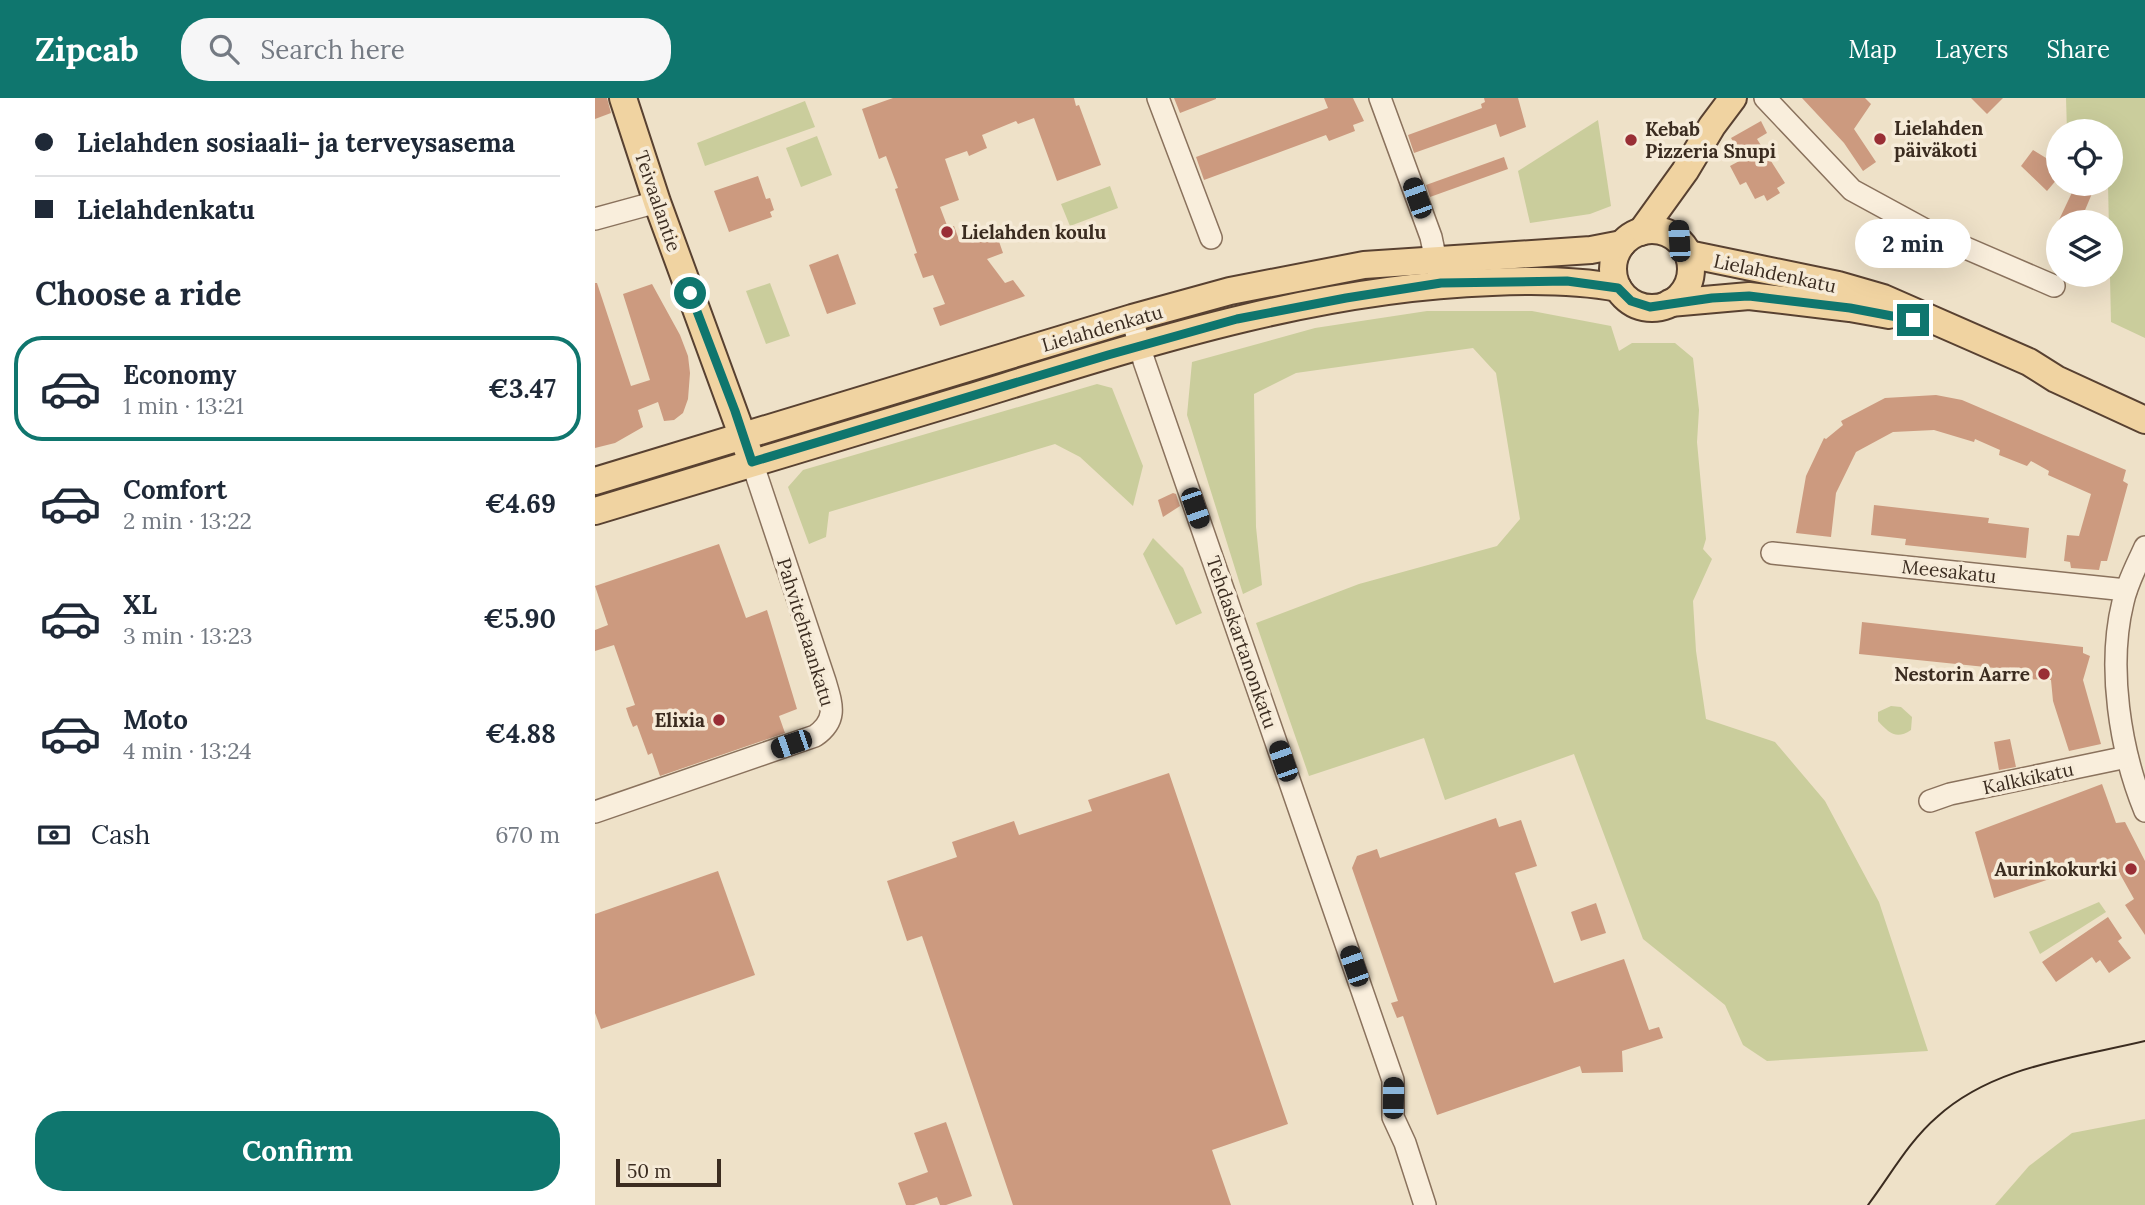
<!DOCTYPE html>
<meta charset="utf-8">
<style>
body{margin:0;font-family:Lora,serif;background:#f6f6f7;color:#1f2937;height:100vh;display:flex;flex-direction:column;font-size:26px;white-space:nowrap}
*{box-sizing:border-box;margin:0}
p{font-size:23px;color:#747a83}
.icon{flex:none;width:38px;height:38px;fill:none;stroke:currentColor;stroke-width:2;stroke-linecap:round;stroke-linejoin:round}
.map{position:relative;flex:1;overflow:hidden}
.sheet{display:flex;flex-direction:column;background:#fff;width:595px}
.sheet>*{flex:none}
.guide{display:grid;align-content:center;height:154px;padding:0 35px;background:#fff}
.fabs{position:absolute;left:1451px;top:21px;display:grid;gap:14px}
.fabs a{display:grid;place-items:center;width:77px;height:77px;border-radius:50%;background:#fff;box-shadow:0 7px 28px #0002;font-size:35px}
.scale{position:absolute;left:21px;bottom:18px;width:105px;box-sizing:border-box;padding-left:7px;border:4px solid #3b2c20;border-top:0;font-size:19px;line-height:24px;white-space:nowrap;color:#3b2c20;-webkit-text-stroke:5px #f6ebd8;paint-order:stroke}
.end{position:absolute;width:32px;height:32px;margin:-16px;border:9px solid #0f766e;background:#fff;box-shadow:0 0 0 4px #fff}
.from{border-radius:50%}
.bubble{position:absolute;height:49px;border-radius:24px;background:#fff;box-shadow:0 7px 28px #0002;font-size:23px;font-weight:800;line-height:49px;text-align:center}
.car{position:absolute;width:21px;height:42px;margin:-21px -10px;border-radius:9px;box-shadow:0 0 5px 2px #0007;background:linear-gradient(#222 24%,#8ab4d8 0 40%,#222 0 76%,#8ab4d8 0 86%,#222 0)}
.guide b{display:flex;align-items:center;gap:24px;height:66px;font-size:26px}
.guide b+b{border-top:2px solid #e0e1e3}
.guide i{width:18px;height:18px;background:#1f2937}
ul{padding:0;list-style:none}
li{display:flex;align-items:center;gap:21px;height:105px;margin:0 14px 10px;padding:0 21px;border:4px solid transparent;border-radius:28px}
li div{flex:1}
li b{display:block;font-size:26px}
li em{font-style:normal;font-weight:800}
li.current{border-color:#0f766e}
li>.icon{width:63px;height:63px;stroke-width:1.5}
h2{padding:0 35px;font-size:32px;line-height:84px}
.pay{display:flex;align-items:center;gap:18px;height:77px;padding:0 35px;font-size:26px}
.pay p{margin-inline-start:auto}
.cta{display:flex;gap:14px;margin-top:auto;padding:14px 35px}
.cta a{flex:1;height:80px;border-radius:28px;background:#0f766e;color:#fff;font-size:28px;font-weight:800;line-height:80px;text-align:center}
header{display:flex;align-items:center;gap:42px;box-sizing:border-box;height:98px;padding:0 35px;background:#0f766e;color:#fff}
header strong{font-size:33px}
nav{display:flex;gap:38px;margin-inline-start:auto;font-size:24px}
.search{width:490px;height:63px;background:#f6f6f7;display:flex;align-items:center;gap:18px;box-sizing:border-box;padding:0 24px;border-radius:28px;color:#747a83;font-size:26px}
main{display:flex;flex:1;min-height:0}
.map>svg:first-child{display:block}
.green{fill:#cacd9c}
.building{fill:#cc9a7f}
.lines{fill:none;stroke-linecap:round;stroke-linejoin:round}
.minor-casing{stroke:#8a725d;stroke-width:24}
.major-casing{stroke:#584131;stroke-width:30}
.minor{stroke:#f9eedc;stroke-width:21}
.major{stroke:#f0d3a1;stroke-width:26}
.tram{stroke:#3b2c20;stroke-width:2}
.route{stroke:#0f766e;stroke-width:9}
.poi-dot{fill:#992e35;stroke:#f6ebd8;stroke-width:2.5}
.labels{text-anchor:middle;stroke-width:7;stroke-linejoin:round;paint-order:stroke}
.poi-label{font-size:19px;font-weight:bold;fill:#3b2c20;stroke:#f6ebd8;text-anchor:start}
.street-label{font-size:19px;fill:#3b2c20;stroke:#f6ebd8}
</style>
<header>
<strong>Zipcab</strong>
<div class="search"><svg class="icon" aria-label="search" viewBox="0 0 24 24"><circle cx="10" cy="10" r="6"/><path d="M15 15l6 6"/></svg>Search here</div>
<nav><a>Map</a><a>Layers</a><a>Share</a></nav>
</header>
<main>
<section class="sheet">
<div class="guide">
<b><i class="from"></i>Lielahden sosiaali- ja terveysasema</b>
<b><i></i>Lielahdenkatu</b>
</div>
<h2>Choose a ride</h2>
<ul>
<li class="current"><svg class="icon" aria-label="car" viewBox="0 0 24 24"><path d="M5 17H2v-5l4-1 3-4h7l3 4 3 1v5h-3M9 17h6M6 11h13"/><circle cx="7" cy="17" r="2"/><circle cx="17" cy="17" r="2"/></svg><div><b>Economy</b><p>1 min · 13:21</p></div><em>€3.47</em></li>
<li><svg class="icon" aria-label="car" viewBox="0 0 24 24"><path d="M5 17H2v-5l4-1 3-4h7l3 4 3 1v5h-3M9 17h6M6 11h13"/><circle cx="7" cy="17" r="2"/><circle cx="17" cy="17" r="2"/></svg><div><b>Comfort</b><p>2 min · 13:22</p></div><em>€4.69</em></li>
<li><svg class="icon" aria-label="car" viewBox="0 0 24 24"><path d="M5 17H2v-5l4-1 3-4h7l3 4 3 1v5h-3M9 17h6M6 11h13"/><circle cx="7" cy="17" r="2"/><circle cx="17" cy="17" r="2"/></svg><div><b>XL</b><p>3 min · 13:23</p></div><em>€5.90</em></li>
<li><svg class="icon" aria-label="car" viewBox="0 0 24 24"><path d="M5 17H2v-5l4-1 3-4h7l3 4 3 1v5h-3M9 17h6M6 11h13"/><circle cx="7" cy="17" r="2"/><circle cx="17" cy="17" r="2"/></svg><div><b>Moto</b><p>4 min · 13:24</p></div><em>€4.88</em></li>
</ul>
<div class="pay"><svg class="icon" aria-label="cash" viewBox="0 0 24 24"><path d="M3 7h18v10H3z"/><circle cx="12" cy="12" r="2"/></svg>Cash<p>670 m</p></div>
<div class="cta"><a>Confirm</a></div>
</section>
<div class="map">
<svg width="1550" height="1107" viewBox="0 0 1550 1107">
<rect width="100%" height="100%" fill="#eee1c8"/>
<g class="green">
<path d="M1471 0H1550V240L1516 224 1513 86H1516V33H1472Z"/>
<path d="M210 3 220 29 110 68 102 45Z"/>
<path d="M1003 22 1016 108 995 116 935 125 923 73Z"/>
<path d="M222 38 237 77 206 89 191 50Z"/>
<path d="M515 88 523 110 475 128 466 106Z"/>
<path d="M175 185 195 238 171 246 151 193Z"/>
<path d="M832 213H937L1016 228 1024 253 1037 245H1080L1098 260 1104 312 1102 344 1111 441 1108 451 1117 461 1098 503 1101 553 1111 621 1180 644 1230 703 1284 804 1333 953 1172 963 1148 947 1130 907 1048 841 979 656 850 702 829 640 714 678 661 525 764 486 902 448 925 421 901 275 878 250 701 275 659 296 661 429 667 487 648 496 592 317 597 264 720 230Z"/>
<path d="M502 286 517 290 548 368 538 408 485 359 460 346 234 414 231 439 214 446 193 389 208 372Z"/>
<path d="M558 440 588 470 607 515 581 527 548 456Z"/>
<path d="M1296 608 1306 609 1317 619 1316 632C1301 642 1294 635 1283 623V614Z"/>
<path d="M1504 804 1511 814 1445 856 1434 834Z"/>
<path d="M1550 1021V1107H1400L1434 1068 1477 1035Z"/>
</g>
<g class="building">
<path d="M0 0H12L16 15 0 21Z"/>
<path d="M298 0H479L481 8 484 7 506 67 462 83 439 20 423 26 421 23 387 37 392 50 374 58 372 53 350 61 364 102 345 109 353 130 359 128 364 142 399 129 408 155 392 161 410 185 418 182 430 198 345 228 338 210 350 206 338 177 328 180 319 156 322 155 300 91 303 90 291 58 284 61 267 11Z"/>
<path d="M579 0H621V1L585 15Z"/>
<path d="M729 0H758L769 23 758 27 760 33 734 43 731 37 609 82 601 59 733 10Z"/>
<path d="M889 0H923L931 29 905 39 901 26 819 55 813 37 887 10 886 6 890 4Z"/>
<path d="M1207 0H1270L1276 6 1259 31 1281 64 1268 73 1249 45Z"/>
<path d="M1376 0H1408L1392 16Z"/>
<path d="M1166 23 1172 35 1162 41 1190 85 1182 90 1185 95 1172 103 1169 97 1160 101 1151 84 1145 87 1135 68 1148 61 1136 40Z"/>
<path d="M1463 51V80L1452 93 1426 68 1438 52 1456 63Z"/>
<path d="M909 59 913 71 835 99 831 87Z"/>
<path d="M163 78 171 101 175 100 179 112 175 114 177 119 134 134 119 93Z"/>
<path d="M1481 86H1501L1485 124H1463Z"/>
<path d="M243 156 261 206 232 216 214 167Z"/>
<path d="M0 185H2L36 288 55 282 28 196 57 186 85 237 93 258 95 275 93 301 88 315 79 322 69 323 63 304 43 312 48 329 20 345 0 350Z"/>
<path d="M1341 297 1367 302 1531 372 1528 383 1533 386 1512 463H1506L1504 472 1476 470 1475 464 1469 463 1472 437 1484 438 1496 396 1453 377 1454 373 1436 363 1432 368 1404 357 1405 352 1380 341 1379 344 1339 332 1298 334 1261 354 1241 395 1236 439 1201 435 1211 378 1229 340 1231 341 1248 327 1246 323 1290 300Z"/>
<path d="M578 395 581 396 585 408 568 419 563 402Z"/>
<path d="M1279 407 1394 420 1393 425 1434 430 1431 460 1310 447 1311 441 1276 437Z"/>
<path d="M124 446 151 520 172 512 202 611 184 618 190 635 65 678 57 655 53 657 42 627 38 629 34 619 31 610 40 607 19 547 0 553V532L13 527 0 488Z"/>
<path d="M1267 524 1488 549V555L1495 558 1488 582 1506 646 1474 653 1458 603 1456 582 1408 580 1410 571 1264 556Z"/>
<path d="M1415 641 1421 669 1404 672 1399 644Z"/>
<path d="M574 675 693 1026 617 1052 636 1107H418L327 838 312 843 292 783 362 759 357 744 419 723 424 737 497 713 493 702Z"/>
<path d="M1507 686 1521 725 1530 724 1550 763V837L1530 807 1539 801 1516 760 1399 800 1380 734Z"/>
<path d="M901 720 904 729 926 722 942 768 920 775 959 885 1029 861 1054 932 1064 929 1068 940 1027 953 1028 974 987 975 985 968 842 1017 808 918 802 920 796 905 803 903 757 770 762 758 782 751 785 760Z"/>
<path d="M123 773 160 877 6 931 0 915V816Z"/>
<path d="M1001 805 1011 835 986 843 976 814Z"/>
<path d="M1513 819 1527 840 1523 843 1536 860 1514 875 1505 862 1501 865 1497 859 1461 884 1447 864Z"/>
<path d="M351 1024 377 1098 351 1107H345L342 1099 319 1107H311L303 1085 333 1074 319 1035Z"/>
</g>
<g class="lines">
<defs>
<g id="minor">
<path d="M563 0 616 140"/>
<path d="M785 0 836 139 844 177"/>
<path d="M1170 0 1257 92 1336 135 1459 188"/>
<path d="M0 121 62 104"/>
<path d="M537 220 549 263 798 982V1019L810 1045 830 1107"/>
<path d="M1550 449C1542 467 1532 485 1528 504 1512 569 1525 652 1550 713"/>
<path d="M1177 455 1531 492"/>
<path d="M1335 703 1355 696 1532 659"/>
<path d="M0 714 220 638C243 622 237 607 230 583L157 364"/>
</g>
<g id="major">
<path d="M28 0 62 104 153 353"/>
<circle cx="1057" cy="171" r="39"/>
<path d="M1046 134 1090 73 1117 28 1138 0"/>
<path d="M1093 156 1243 187 1288 200 1434 264 1461 281 1550 322"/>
<path d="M1075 205 1154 198 1255 210 1294 217"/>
<path d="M0 383 537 220 635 193 769 167 996 152 1027 146"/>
<path d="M0 413C123 375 247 339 370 301 542 248 716 190 897 184 940 182 981 182 1023 190"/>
</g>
</defs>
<use href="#minor" class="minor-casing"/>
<use href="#major" class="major-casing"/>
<use href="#minor" class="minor"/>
<use href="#major" class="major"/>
<path class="tram" d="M1273 1107C1295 1078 1314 1043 1342 1019 1398 968 1479 960 1550 943"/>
</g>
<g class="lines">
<path class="route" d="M95 195 140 313 157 364 513 257 642 221 751 200 846 185 972 183 1023 190 1036 203 1055 209 1117 200 1154 198 1255 210 1318 222"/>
</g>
<g class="poi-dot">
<circle cx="1285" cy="41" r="7"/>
<circle cx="1036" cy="42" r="7"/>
<circle cx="352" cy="134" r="7"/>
<circle cx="1449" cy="576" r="7"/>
<circle cx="124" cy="622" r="7"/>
<circle cx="1536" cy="771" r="7"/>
</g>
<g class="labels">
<g class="poi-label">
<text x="1299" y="37">Lielahden<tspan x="1299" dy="22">päiväkoti</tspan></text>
<text x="1050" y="38">Kebab<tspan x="1050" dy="22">Pizzeria Snupi</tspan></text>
<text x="366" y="141">Lielahden koulu</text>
<text x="1435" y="583" text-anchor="end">Nestorin Aarre</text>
<text x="110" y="629" text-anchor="end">Elixia</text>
<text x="1522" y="778" text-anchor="end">Aurinkokurki</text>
</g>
<g class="street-label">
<text transform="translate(63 103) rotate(71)" y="7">Teivaalantie</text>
<text transform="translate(1180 175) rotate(12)" y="7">Lielahdenkatu</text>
<text transform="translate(507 230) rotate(-16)" y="7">Lielahdenkatu</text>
<text transform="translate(1354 473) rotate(6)" y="7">Meesakatu</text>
<text transform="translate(211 534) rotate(73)" y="7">Pahvitehtaankatu</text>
<text transform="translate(647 544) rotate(71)" y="7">Tehdaskartanonkatu</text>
<text transform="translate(1433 680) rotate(-12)" y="7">Kalkkikatu</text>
</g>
</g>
</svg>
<div class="fabs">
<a><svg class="icon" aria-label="locate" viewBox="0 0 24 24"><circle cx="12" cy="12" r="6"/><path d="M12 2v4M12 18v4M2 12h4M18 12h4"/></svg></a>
<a><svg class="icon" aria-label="layers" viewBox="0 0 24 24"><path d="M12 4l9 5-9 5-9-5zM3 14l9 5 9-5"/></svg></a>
</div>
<div class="scale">50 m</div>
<i class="end from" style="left:95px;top:195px"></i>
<i class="end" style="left:1318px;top:222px"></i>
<div class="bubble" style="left:1260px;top:121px;width:116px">2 min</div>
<i class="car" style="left:822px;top:100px;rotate:340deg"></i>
<i class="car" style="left:1084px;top:143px;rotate:357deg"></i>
<i class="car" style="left:600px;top:410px;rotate:161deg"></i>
<i class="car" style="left:196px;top:646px;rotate:251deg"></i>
<i class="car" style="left:688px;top:663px;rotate:341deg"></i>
<i class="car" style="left:759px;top:868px;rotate:341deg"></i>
<i class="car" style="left:798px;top:1000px;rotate:1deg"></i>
</div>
</main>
